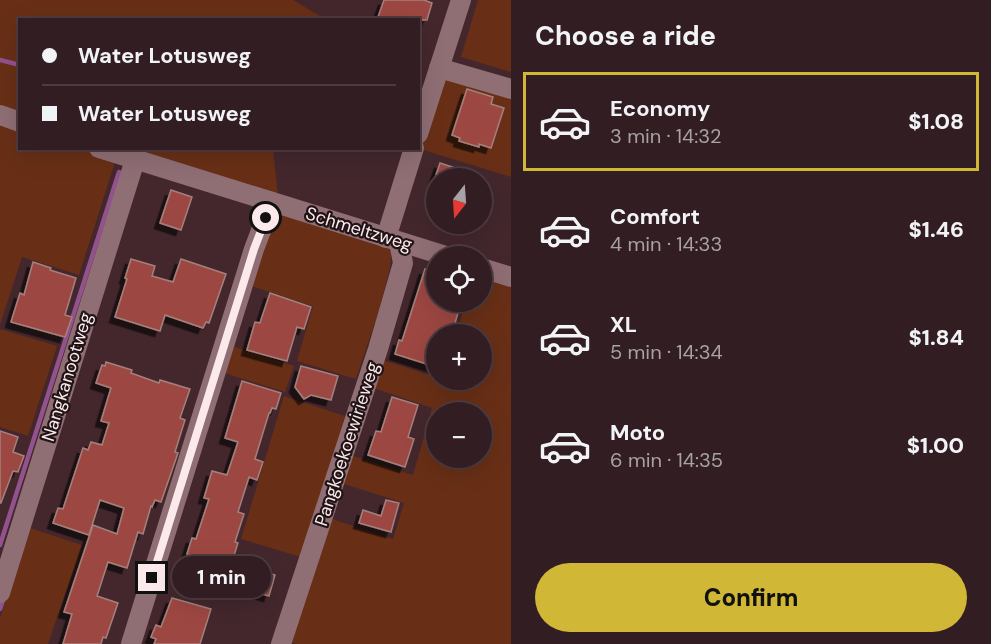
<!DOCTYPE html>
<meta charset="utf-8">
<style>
body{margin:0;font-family:"DM Sans",sans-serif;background:#3d2a2f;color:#f1f3f6;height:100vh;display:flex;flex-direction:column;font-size:22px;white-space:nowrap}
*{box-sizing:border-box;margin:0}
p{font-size:20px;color:#a8a2a5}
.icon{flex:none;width:33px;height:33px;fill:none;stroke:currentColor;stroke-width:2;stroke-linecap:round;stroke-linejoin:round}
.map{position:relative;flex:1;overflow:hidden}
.details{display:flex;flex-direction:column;background:#321d22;width:480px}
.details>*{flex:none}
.top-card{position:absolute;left:18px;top:18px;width:402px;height:132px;border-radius:0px;box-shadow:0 6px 24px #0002,0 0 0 2px #4d3b40;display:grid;align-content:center;height:132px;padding:0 24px;background:#321d22}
.needle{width:39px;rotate:197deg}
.tools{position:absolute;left:426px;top:168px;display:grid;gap:12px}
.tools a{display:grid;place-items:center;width:66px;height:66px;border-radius:50%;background:#321d22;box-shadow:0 6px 24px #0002,0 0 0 2px #4d3b40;font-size:30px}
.end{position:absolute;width:27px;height:27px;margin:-14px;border:8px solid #fce9ec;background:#111;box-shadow:0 0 0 3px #111}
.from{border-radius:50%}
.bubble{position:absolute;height:42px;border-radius:21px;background:#321d22;box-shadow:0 6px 24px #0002,0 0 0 2px #4d3b40;font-size:20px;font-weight:800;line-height:42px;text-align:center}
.top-card b{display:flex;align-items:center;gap:21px;height:57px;font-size:22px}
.top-card b+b{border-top:2px solid #4d3b40}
.top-card i{width:15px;height:15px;background:#f1f3f6}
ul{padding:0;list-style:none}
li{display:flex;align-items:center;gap:18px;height:99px;margin:0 12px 9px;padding:0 12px;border:3px solid transparent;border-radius:0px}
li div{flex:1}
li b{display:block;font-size:22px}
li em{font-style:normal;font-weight:800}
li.selected{border-color:#d0b736}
li>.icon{width:54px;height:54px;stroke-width:1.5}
h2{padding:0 24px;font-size:27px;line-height:72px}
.button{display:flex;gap:12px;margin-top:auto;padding:12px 24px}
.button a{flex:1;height:69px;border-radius:36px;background:#d0b736;color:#111;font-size:24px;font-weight:800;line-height:69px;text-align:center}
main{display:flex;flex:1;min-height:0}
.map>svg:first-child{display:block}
.green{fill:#682f16;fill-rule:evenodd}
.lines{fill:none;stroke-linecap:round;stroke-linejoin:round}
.stream{stroke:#92528d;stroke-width:4.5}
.building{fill:#9d4743;stroke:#a3817d;stroke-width:1.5;filter:url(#shadow)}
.minor{stroke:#8f6e74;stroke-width:20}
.route{stroke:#fce9ec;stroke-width:8}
.labels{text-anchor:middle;stroke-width:4.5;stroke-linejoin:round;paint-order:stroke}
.street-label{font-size:18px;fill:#fce9ec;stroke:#211417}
</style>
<main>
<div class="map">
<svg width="511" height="644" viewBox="0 0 511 644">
<defs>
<filter id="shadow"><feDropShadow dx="-5.5" dy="5.5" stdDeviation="0" flood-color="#0009"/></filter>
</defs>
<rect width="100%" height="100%" fill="#43272d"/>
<g class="green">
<path d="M0 0H293L325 19 20 20 19 115 0 109Z"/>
<path d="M478 0H511V72L461 57Z"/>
<path d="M445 78 511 93V177L420 149 441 82Z"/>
<path d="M0 121 19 127 20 148 85 149 116 159 79 275 22 257 0 325Z"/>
<path d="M126 149H273L278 196Z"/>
<path d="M283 214 386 242 392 250 390 268 379 310 356 379 297 361 313 306 249 285 275 217Z"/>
<path d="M482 273 511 282V644H297L285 640 323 516 393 539 404 503 335 481 344 453 413 475 432 408 365 385 373 357 436 377V380H482V334H456L466 302H482ZM436 412H482V458H436Z"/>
<path d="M0 329 57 346 28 436 0 427Z"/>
<path d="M229 345 294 366 285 392 221 372Z"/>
<path d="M284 396 345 416 301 557 241 539Z"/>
<path d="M30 528 82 545 48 644H0V618Z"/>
</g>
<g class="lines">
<g class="stream">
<path d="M0 60 20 65"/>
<path d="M0 545 119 172"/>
<path d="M0 609 4 598"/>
</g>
</g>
<g class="building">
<path d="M384 0H424L432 3 427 20H377Z"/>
<path d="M467 89 493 97 491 104 504 108 491 148 479 144V147L459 141 460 138 452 135Z"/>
<path d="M440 163 480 176V178H435Z"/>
<path d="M171 190 192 197 181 230 160 223Z"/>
<path d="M131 259 155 266 152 276 173 282 181 259 226 274 209 323 206 322 203 328 165 315 160 331 115 317 127 279 125 278Z"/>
<path d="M33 262 51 268 50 270 76 278 65 315 72 317 65 337 11 322 20 293 24 295Z"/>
<path d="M425 269 436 272V302H461L452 334H436V367L395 354 399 340 402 341Z"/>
<path d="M270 293 311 307 304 329 297 327 287 361 247 350 255 322 260 323Z"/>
<path d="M106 362 132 370 131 373 159 383 160 380 190 389 180 418 185 420 175 452 178 453 161 502 155 500 152 507 151 506 143 534 138 532 127 568 108 562 97 596 118 603 106 638 103 637 101 644H63L72 614 64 612 93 525 117 534 124 508 100 500 89 535 53 523 58 508 63 509 83 448 88 450 91 442 102 445 109 423 101 421 111 388 96 383 102 365 105 366Z"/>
<path d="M301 366 338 376 331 400 311 395 304 399 295 387Z"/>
<path d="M242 381 281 393 276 409 272 408 270 413H269L255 459 263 462 257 480 249 477 238 512 244 514 235 542 238 543 230 568 187 554 192 538 196 539 209 499 204 498 212 471 227 475 238 442 225 438Z"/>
<path d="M392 397 418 405 408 437 414 439 405 467 368 455 376 431 381 432Z"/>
<path d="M0 431 18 437 13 452 24 456 18 472 13 471 1 503H0Z"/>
<path d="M386 500 399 503 391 532 359 523 363 510 381 516Z"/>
<path d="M239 564 275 575 269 596 232 585Z"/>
<path d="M172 598 211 609 200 644H154L156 639 151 637 156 625 161 627Z"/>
</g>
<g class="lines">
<g class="minor">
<path d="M439 68 511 89"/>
<path d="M0 115 20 122"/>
<path d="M418 134 461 0"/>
<path d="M99 148 446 256"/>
<path d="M386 238 414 148"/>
<path d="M482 268 511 277"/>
<path d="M0 593 135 160"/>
<path d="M131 644 254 249 272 202"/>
<path d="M281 644 378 349 403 263 399 242"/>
</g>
</g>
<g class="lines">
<path class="route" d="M152 578 254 249 266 218"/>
</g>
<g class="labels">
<g class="street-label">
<text transform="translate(359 229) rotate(17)" y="6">Schmeltzweg</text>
<text transform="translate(67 377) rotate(-73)" y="6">Nangkanootweg</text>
<text transform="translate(347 444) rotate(-72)" y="6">Pangkoekoewirieweg</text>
</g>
</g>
</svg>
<div class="tools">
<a><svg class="needle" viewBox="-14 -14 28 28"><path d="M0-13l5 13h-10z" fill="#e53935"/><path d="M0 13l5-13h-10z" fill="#a8a2a5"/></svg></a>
<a><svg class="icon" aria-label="locate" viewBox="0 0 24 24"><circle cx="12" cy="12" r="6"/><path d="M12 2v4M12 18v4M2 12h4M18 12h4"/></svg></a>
<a>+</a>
<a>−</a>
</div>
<i class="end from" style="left:266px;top:218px"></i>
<i class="end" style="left:152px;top:578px"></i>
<div class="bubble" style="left:172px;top:556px;width:99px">1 min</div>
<div class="top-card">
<b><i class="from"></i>Water Lotusweg</b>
<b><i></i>Water Lotusweg</b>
</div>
</div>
<section class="details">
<h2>Choose a ride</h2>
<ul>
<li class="selected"><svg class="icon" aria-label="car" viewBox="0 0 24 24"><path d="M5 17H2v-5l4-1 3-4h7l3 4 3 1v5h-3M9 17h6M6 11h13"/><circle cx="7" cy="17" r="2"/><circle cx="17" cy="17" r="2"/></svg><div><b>Economy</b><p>3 min · 14:32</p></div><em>$1.08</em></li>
<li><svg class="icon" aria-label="car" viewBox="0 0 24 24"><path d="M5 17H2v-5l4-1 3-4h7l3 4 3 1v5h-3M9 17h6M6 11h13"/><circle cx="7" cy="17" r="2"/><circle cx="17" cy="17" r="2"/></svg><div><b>Comfort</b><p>4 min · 14:33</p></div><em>$1.46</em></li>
<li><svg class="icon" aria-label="car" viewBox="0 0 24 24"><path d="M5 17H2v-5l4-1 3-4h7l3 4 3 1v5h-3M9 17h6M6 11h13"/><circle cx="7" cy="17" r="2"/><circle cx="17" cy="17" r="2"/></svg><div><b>XL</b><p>5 min · 14:34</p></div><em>$1.84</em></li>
<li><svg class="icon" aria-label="car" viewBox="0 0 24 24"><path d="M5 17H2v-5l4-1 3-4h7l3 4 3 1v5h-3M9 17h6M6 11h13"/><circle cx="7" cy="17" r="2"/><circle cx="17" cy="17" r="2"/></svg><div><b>Moto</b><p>6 min · 14:35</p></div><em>$1.00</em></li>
</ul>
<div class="button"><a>Confirm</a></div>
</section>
</main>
